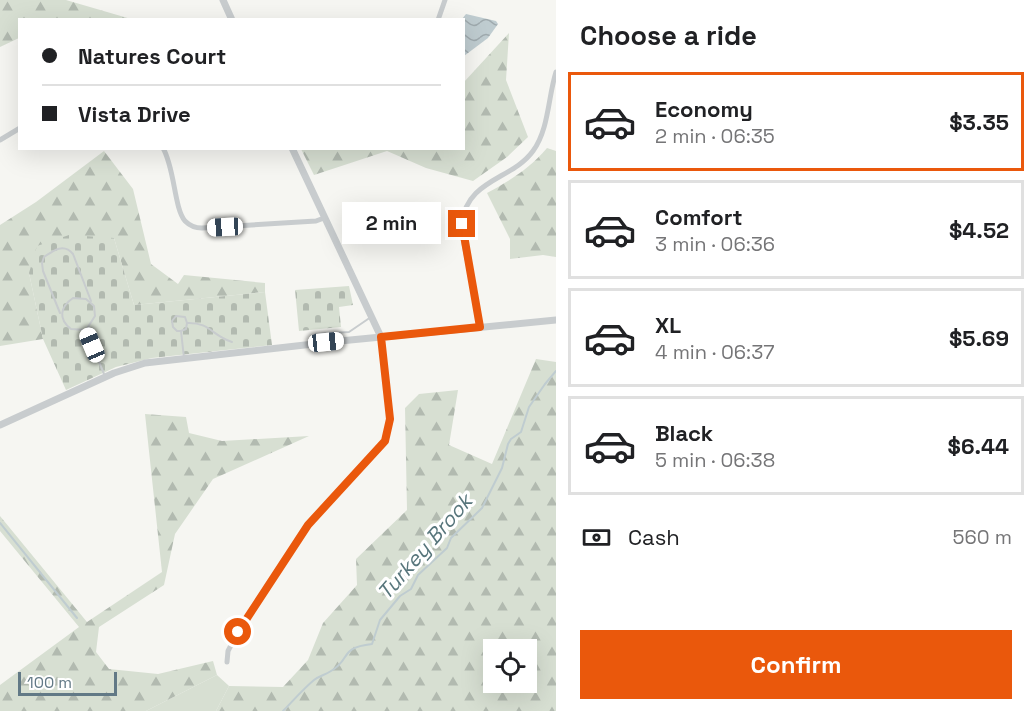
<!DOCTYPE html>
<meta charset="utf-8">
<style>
body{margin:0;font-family:"Space Grotesk",sans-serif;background:#f6f6f6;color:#202124;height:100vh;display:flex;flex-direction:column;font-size:22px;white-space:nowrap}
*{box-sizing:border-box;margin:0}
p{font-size:20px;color:#757577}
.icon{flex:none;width:33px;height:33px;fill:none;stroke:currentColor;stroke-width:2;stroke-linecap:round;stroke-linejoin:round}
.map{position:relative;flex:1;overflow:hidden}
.panel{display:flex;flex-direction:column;background:#fff;width:480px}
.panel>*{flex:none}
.banner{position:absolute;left:18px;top:18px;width:447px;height:132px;border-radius:0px;box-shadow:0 6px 24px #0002;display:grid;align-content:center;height:132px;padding:0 24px;background:#fff}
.controls{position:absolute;left:483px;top:639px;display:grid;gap:12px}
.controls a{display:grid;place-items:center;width:54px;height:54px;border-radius:0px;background:#fff;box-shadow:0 6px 24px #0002;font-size:30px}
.scale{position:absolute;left:18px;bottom:15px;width:99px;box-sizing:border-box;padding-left:6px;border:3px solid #627986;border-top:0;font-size:16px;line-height:21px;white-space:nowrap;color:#627986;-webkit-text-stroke:4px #fff;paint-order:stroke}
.end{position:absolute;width:27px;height:27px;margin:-14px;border:8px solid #ea580c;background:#fff;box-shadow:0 0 0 3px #fff}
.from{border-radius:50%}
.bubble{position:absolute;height:42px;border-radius:0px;background:#fff;box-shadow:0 6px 24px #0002;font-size:20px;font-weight:800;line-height:42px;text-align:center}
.car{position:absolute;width:18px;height:36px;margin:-18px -9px;border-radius:8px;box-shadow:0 0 4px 2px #0007;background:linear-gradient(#fff 24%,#345 0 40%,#fff 0 76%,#345 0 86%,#fff 0)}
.banner b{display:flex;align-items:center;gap:21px;height:57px;font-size:22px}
.banner b+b{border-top:2px solid #e0e0e0}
.banner i{width:15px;height:15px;background:#202124}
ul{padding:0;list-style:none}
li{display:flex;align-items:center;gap:18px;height:99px;margin:0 12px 9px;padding:0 12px;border:3px solid #e0e0e0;border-radius:0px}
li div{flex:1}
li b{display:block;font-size:22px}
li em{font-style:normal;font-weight:800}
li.current{border-color:#ea580c}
li>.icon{width:54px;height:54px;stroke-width:1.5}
h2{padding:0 24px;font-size:27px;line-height:72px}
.pay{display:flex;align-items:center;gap:15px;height:66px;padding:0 24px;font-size:22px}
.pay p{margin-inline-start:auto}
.button{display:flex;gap:12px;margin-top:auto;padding:12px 24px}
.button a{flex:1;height:69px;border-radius:0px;background:#ea580c;color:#fff;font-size:24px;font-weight:800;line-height:69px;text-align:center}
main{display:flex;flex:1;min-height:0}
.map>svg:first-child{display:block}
.green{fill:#d7dfd2}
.forest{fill:url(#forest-firs);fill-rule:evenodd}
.cemetery{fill:url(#cemetery-stones)}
.water{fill:url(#water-waves)}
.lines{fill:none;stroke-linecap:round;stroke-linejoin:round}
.stream{stroke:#bfccd0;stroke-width:2}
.service{stroke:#c8ccce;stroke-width:2}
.minor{stroke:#c8ccce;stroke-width:5}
.tertiary{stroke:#c8ccce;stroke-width:7}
.route{stroke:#ea580c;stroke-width:8}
.labels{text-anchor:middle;stroke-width:6;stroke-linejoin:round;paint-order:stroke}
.water-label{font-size:21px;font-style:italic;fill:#58767c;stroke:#fff}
</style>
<main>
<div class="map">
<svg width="556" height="711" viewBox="0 0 556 711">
<defs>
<pattern id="forest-firs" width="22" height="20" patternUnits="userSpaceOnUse" patternTransform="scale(1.5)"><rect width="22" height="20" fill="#d7dfd2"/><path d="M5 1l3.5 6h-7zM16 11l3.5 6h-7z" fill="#b2bab0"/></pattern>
<pattern id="cemetery-stones" width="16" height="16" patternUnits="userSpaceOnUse" patternTransform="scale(1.5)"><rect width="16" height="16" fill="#d7dfd2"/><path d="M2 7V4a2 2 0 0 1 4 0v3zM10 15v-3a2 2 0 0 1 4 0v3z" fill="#b2bab0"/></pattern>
<pattern id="water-waves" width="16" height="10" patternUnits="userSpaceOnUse" patternTransform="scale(1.5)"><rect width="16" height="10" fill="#bfccd0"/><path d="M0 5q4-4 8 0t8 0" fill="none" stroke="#9faaae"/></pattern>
</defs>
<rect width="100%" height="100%" fill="#f6f6f2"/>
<path class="green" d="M217 675 229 686 216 711H146Z"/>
<g class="forest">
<path d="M0 0H66L131 19 20 20 19 38 0 47Z"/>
<path d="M509 33 506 80 528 137 507 157 473 181 426 168 387 151 314 175 301 149 464 148V82Z"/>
<path d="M547 148 556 151V257L543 255 510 259V239L487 193C511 180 529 169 547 148Z"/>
<path d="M104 151 133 189 151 264 178 284 184 275 265 283V292L134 305 114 238 29 273 43 339 0 346V225L36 202Z"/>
<path d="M536 359 556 362V711H216L229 686 283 687 308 660 323 623 357 585 356 559 407 510 405 408 419 394 458 390 449 445 492 464ZM494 650H526V682H494Z"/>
<path d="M145 414 186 417 189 433 222 441 309 436 213 479 175 534 164 585 99 627 96 652 109 669 158 674 213 661 217 675 146 711H0V685L79 627 0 531V516L87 622 162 572Z"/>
</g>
<g class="cemetery">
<path d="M69 235 114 238 134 305 265 292 272 345 152 358 116 367 66 390 43 339 29 273 37 246Z"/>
<path d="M349 286 353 305 339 307 341 327 299 331 295 290Z"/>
</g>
<path class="water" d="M466 14 496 21 498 24 488 38 464 56 462 19Z"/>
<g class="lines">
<g class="stream">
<path d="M0 523 77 618"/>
<path d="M283 711C293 701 303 689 314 680 319 676 325 675 331 671 352 659 338 648 372 644L380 620 400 596 411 589 418 575 447 548 451 538 482 508 502 468 508 444 511 439 521 432 529 407 545 384 556 371"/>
</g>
<g class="service">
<path d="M60 313 43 271 42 263 44 257C54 250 64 243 73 254L91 301"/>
<path d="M187 323C210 322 212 336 232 342"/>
<path d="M86 330 71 329C58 319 60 307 73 298L86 299 94 306 95 316 86 330 104 374"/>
<path d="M181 331H177L173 327 172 321 176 316 185 317 187 323 186 329 181 331 184 358"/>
<path d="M311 341 312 337 316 334 349 332 371 317"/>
</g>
<g class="minor">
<path d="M438 20 445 0"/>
<path d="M0 140 20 128"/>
<path d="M163 148C175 169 174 208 185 221 190 226 196 228 202 228L316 221 324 218"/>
<path d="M480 327C477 304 472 282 467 259 465 247 461 235 462 223 467 179 512 180 533 151 549 129 548 97 556 72"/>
<path d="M227 662 228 651 238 632 308 525 385 441 390 419 381 337"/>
</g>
<g class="tertiary">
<path d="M223 0 232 20"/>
<path d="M292 148 381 337"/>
<path d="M0 425 114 373 145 363 340 341 556 320"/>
</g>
</g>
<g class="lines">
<path class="route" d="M238 632 308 525 385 441 390 419 381 337 480 327 462 224"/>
</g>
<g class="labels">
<g class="water-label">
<text transform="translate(425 547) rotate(-49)" y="7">Turkey Brook</text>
</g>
</g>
</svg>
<div class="controls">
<a><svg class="icon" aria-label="locate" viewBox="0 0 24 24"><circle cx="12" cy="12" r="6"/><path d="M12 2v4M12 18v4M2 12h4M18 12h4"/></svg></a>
</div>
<div class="scale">100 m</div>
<i class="end from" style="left:238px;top:632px"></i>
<i class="end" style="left:462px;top:224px"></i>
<div class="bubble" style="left:342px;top:202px;width:99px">2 min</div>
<i class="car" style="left:225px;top:227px;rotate:267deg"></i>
<i class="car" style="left:326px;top:342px;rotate:84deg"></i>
<i class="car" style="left:92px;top:345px;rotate:337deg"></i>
<div class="banner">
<b><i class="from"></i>Natures Court</b>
<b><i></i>Vista Drive</b>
</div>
</div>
<section class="panel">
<h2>Choose a ride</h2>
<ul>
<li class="current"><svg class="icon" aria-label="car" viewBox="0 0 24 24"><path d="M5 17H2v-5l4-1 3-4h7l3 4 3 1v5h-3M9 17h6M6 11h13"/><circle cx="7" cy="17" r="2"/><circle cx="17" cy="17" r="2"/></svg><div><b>Economy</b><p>2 min · 06:35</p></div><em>$3.35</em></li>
<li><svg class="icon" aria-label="car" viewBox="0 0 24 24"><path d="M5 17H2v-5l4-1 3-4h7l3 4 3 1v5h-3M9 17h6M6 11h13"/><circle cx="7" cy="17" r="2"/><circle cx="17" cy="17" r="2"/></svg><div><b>Comfort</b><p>3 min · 06:36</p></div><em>$4.52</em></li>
<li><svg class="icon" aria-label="car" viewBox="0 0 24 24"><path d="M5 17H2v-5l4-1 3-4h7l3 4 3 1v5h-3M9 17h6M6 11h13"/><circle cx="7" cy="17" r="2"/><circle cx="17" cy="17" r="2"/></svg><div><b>XL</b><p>4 min · 06:37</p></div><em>$5.69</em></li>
<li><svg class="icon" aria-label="car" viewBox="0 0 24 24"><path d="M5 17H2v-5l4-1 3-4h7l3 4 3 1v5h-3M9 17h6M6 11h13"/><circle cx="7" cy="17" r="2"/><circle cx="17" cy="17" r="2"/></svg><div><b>Black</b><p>5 min · 06:38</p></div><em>$6.44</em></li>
</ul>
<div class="pay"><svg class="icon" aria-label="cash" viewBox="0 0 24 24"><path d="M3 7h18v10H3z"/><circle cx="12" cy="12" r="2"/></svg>Cash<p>560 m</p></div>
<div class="button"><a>Confirm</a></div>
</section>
</main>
